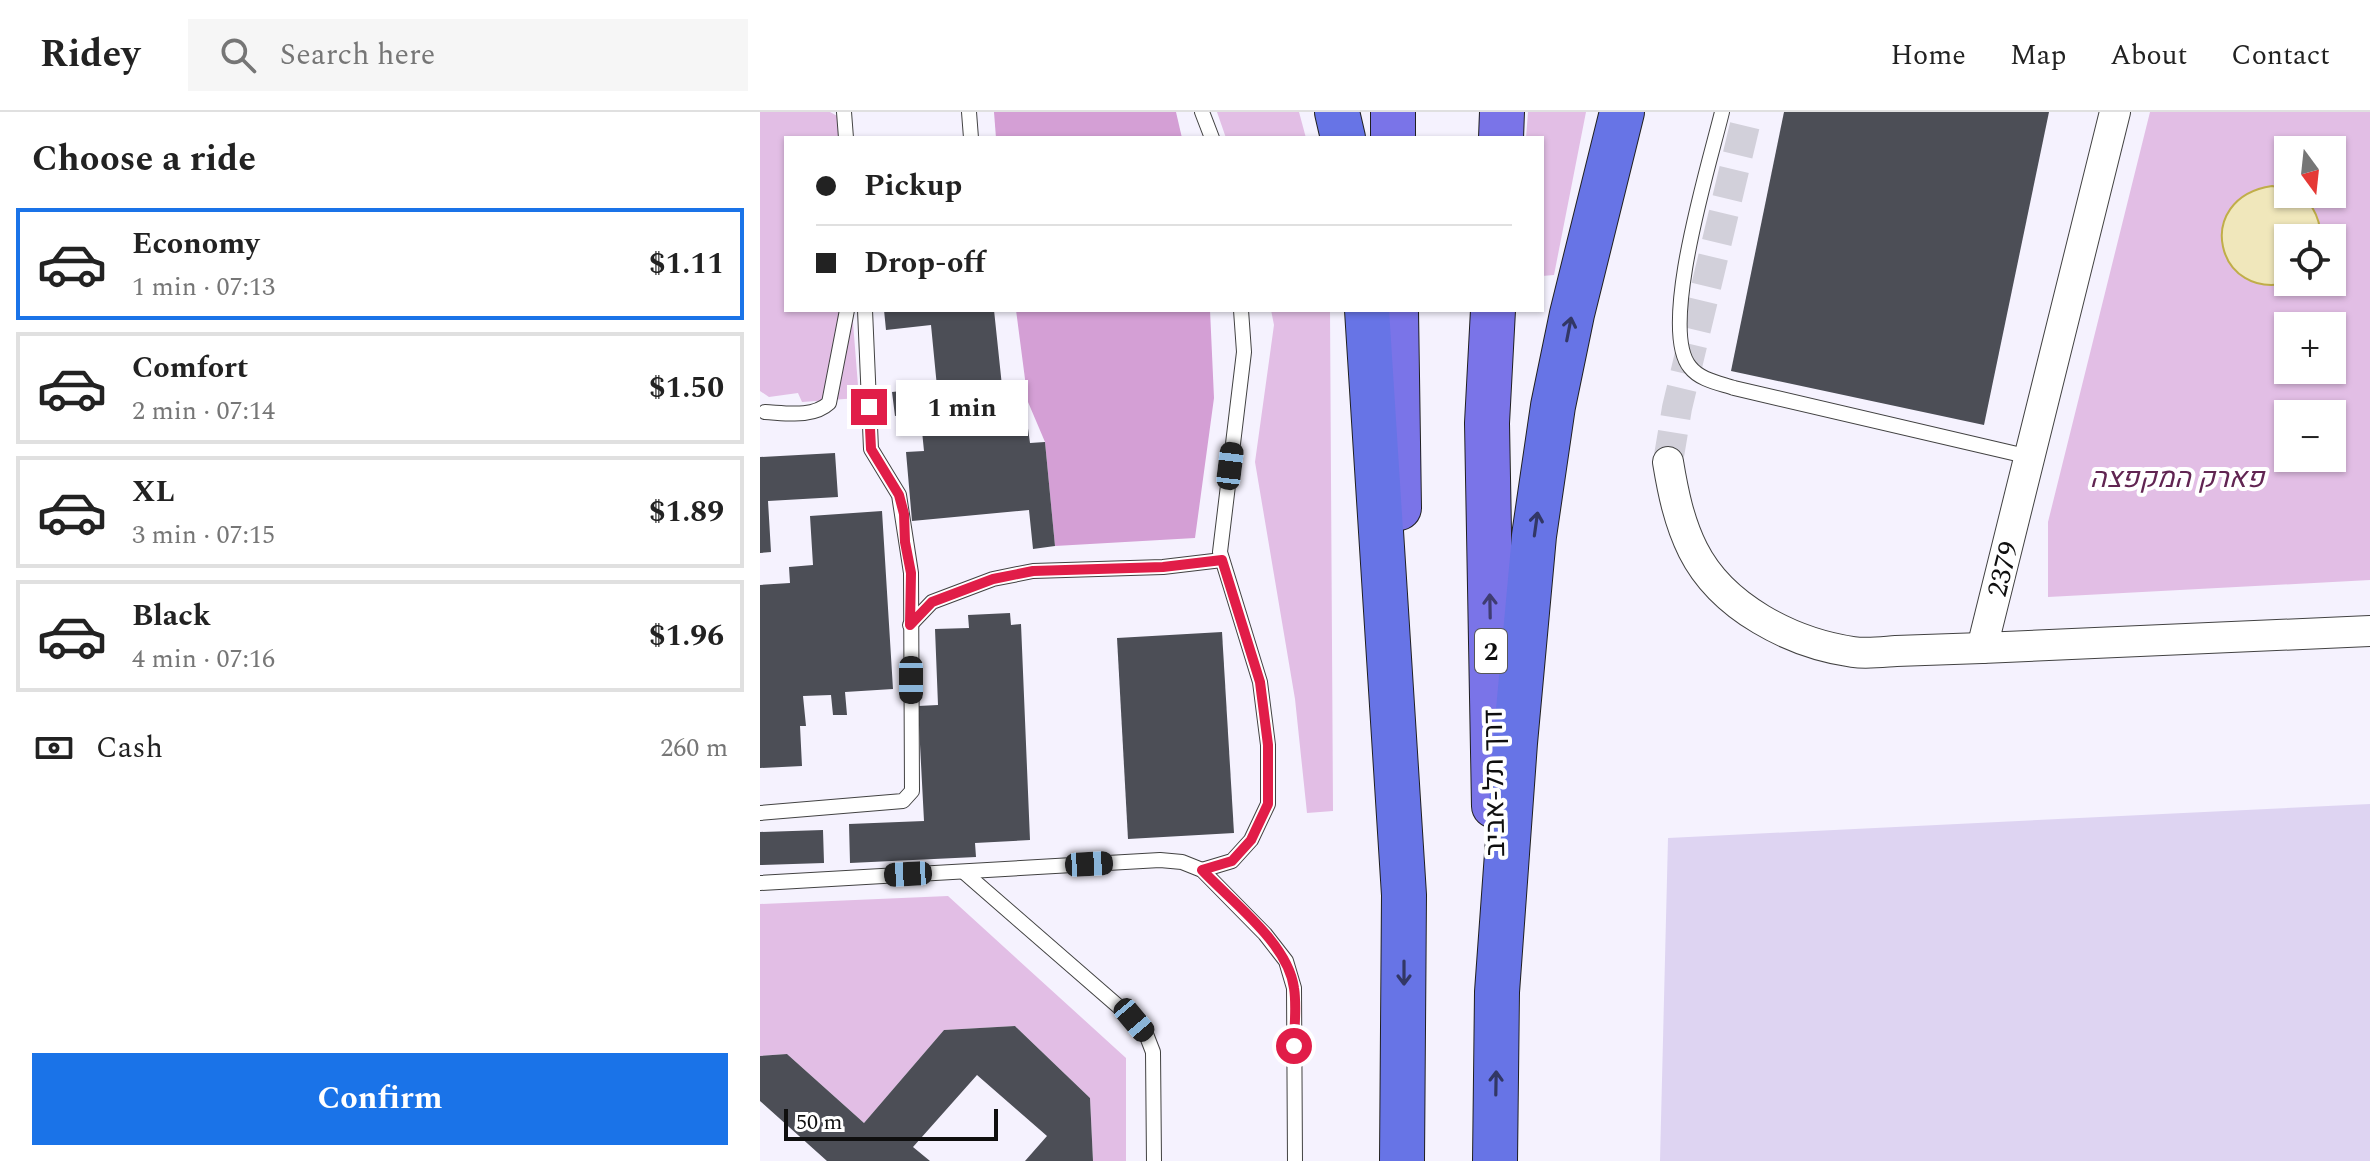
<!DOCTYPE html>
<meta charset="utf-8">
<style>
body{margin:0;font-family:Spectral,Heebo,serif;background:#f6f6f6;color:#222;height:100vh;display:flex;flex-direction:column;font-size:30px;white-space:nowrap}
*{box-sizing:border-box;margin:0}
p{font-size:26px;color:#767676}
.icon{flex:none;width:44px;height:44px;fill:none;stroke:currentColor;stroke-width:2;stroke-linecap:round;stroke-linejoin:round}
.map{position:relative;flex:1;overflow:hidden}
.details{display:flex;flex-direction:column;background:#fff;width:760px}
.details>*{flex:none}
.top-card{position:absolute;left:24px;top:24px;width:760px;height:176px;border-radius:0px;box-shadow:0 2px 6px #0004;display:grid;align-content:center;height:176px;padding:0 32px;background:#fff}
.needle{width:52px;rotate:165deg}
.fabs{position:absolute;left:1514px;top:24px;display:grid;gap:16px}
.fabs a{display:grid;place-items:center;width:72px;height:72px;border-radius:0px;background:#fff;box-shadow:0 2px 6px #0004;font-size:40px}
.scale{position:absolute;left:24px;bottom:20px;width:214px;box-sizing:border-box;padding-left:8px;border:4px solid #0f0f0f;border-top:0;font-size:22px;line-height:28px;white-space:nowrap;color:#0f0f0f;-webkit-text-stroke:6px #fff;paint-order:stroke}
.end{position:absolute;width:36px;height:36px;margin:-18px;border:10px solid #e11d48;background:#fff;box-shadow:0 0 0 4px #fff}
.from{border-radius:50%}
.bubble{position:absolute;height:56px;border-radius:0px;background:#fff;box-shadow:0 2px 6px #0004;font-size:26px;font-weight:700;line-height:56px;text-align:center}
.car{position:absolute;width:24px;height:48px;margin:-24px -12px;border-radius:10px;box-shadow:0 0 6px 2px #0007;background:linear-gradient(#222 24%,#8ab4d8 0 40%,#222 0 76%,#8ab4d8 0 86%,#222 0)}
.top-card b{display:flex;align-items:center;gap:28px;height:76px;font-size:30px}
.top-card b+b{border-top:2px solid #e0e0e0}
.top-card i{width:20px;height:20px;background:#222}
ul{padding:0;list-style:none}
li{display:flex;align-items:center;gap:24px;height:112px;margin:0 16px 12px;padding:0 16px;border:4px solid #e0e0e0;border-radius:0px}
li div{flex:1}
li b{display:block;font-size:30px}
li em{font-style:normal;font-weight:700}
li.active{border-color:#1a73e8}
li>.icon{width:72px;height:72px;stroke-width:1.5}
h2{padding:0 32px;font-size:36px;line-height:96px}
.pay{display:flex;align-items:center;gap:20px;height:88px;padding:0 32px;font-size:30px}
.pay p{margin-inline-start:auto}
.action{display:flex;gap:16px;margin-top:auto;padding:16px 32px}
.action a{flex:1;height:92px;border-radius:0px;background:#1a73e8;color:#fff;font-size:32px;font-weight:700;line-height:92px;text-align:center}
header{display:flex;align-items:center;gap:48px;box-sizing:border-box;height:112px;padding:0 40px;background:#fff;border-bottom:2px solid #e0e0e0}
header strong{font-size:38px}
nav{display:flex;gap:44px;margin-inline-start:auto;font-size:28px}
.search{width:560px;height:72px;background:#f6f6f6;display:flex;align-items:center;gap:20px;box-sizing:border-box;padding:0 28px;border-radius:0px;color:#767676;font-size:30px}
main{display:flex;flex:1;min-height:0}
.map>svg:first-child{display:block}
.farmland{fill:#ded4f2}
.green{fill:#e2bee5;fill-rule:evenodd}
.forest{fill:#d49fd5}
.water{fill:#f0e7bb;stroke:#c0ae49;stroke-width:2}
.building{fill:#4c4e56}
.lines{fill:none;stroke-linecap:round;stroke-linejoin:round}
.minor-tunnel{stroke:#d2d0da;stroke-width:30;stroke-dasharray:30 15;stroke-linecap:butt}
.service-casing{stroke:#424242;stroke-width:16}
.minor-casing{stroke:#424242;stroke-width:32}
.trunk-casing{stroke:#202020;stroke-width:46}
.motorway-casing{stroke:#202020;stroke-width:46}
.service{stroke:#fff;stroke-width:14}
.minor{stroke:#fff;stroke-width:30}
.trunk{stroke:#7a74e8;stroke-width:44}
.motorway{stroke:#6774e6;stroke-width:44}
.oneway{stroke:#323765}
.oneway2{stroke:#3f3c71}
.route{stroke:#e11d48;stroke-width:10}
.labels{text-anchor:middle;stroke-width:8;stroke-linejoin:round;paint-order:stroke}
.shield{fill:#fff;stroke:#575757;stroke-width:2}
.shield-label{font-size:26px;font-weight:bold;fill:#0f0f0f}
.park-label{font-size:28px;font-style:italic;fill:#612552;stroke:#fff}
.street-label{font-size:28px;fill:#0f0f0f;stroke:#fff}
</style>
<header>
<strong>Ridey</strong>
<div class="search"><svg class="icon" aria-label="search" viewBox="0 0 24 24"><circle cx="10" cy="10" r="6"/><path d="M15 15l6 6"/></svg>Search here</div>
<nav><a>Home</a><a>Map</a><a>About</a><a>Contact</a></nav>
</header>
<main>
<section class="details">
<h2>Choose a ride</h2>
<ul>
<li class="active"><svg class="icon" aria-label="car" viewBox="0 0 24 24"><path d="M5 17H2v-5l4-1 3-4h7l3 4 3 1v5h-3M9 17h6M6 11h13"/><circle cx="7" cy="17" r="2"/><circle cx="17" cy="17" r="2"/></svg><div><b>Economy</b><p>1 min · 07:13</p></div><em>$1.11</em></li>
<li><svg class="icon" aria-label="car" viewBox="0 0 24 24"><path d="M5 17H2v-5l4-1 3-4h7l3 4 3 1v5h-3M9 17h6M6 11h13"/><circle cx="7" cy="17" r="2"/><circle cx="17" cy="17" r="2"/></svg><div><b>Comfort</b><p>2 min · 07:14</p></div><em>$1.50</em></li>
<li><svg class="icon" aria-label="car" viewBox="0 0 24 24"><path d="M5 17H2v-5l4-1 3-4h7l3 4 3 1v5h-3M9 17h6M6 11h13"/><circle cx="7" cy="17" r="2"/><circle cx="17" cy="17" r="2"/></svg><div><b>XL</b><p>3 min · 07:15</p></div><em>$1.89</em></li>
<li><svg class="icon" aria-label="car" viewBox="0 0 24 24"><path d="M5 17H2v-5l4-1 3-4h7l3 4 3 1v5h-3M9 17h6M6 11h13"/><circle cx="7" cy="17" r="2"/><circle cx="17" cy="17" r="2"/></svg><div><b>Black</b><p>4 min · 07:16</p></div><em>$1.96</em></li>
</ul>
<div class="pay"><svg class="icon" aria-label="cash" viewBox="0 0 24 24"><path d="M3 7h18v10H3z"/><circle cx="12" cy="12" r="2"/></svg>Cash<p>260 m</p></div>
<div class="action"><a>Confirm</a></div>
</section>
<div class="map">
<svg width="1610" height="1049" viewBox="0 0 1610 1049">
<rect width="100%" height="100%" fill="#f5f2fe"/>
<path class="farmland" d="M1610 692V1049H900L908 726Z"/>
<g class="green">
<path d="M0 0H70L79 5 81 26H26V198H92L99 286 42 290 38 281 9 285 0 279Z"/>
<path d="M457 0H539L546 26H466Z"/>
<path d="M768 0H826L794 163 782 164V26H766Z"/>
<path d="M1390 0H1610V468L1288 485V410ZM1528 38H1572V82H1528ZM1528 126H1572V170H1528ZM1528 214H1572V258H1528ZM1528 302H1572V346H1528Z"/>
<path d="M511 198H570L573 699 547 701 535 587 495 350 514 213Z"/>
<path d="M188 784 366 946V1049H333L330 986 255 914 184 918 104 1011 27 942 0 944V792Z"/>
</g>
<g class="forest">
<path d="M234 0H416L422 26H236Z"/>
<path d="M256 198H450L454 286 435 426 295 434 285 330 268 290Z"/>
</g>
<path class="water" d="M1512 74 1528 77V82C1551 82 1560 106 1561 126H1528V170H1531C1456 192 1431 86 1512 74Z"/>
<g class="building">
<path d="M1024 0H1289L1224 313 971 259Z"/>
<path d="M124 198H234L244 293 135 304 132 280 177 275 171 213 126 218Z"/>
<path d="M267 309 270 331 285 330 295 434 273 437 269 398 152 409 146 340 164 339 162 319Z"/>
<path d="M75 341 78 385 8 389 11 440 0 441V345Z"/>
<path d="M122 399 133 577 85 580 87 603H73L71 583 43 584 46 614H40L42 654 0 656V473L30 471 29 455 53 453 50 404Z"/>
<path d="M250 501 251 513 261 512 270 728 215 731 216 745 90 751 89 712 164 709 158 594 178 593 175 517 209 516 208 503Z"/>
<path d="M462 520 474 721 368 727 357 526Z"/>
<path d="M63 718 64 751 0 753V720Z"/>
<path d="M255 914 330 986 333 1049H265L287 1024 217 963 153 1035 170 1049H67L0 989V944L27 942 104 1011 184 918Z"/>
</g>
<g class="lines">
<path class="minor-tunnel" d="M908 350 917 296 988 0"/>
<defs>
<g id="service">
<path d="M84 0 86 26"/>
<path d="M209 0 211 26"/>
<path d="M442 0 452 26"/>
<path d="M962 0C950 50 898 217 930 255 940 268 959 271 974 276L1270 345"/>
<path d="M5 300C26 301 53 306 69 291L87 198"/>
<path d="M150 513 172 490 233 467 273 459 403 455 462 448"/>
<path d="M0 701 143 689 152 679 151 461 139 383 111 337 105 198"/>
<path d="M442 758 472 749 491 728 508 692V633L500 570 460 440 484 240 481 198"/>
<path d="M205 761 374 908 386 922 393 940 394 1049"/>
<path d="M0 771 400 748 422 750 442 758 505 822 526 849 534 876 535 1049"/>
</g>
<g id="minor">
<path d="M1355 0 1222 536 1610 519"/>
<path d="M908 350C913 380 919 410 933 438 962 496 1032 531 1093 540 1107 542 1122 540 1136 539 1165 538 1194 537 1222 536"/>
</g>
<g id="trunk">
<path d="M633 0V26"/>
<path d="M741 26 742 0"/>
<path d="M636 198 639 396"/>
<path d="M733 198 727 311 734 694"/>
</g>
<g id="motorway">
<path d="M577 0 583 26"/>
<path d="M607 198 644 783 642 1049"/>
<path d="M735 1049 737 880 755 631 774 424 793 294 812 202 862 0"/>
</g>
</defs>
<use href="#service" class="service-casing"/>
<use href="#minor" class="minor-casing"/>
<use href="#trunk" class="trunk-casing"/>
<use href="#motorway" class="motorway-casing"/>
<use href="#service" class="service"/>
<use href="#minor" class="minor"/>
<use href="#trunk" class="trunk"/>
<use href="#motorway" class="motorway"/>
</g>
<defs><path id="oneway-shaft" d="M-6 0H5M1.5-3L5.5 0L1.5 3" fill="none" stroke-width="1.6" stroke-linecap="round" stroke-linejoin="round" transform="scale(2)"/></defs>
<g class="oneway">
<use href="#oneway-shaft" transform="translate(809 217) rotate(-79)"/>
<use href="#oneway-shaft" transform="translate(776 412) rotate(-82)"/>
<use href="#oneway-shaft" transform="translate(644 861) rotate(90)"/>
<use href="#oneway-shaft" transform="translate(736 971) rotate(-89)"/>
</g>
<use class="oneway2" href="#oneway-shaft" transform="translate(730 494) rotate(-91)"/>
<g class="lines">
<path class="route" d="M109 295 111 337 139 383 144 402 145 430 151 461 150 513 172 490 233 467 273 459 403 455 462 448 500 570 508 633V692L491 728 472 749 442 758C472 790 528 831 534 876 537 895 534 915 534 934"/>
</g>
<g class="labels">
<rect class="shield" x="715" y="517" width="32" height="44" rx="6"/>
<g class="shield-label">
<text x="731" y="548">2</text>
</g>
<g class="park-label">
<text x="1417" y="375">פארק המקפצה</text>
</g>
<g class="street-label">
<text transform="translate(1242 457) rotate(-76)" y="10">2379</text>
<text transform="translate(733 671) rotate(-91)" y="10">דרך תל-אביב</text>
</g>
</g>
</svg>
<div class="fabs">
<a><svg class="needle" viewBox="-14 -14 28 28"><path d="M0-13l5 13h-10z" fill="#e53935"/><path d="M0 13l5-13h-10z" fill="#767676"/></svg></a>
<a><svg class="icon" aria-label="locate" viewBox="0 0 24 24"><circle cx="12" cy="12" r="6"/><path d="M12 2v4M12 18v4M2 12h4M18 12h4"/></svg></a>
<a>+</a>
<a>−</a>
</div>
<div class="scale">50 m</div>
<i class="end from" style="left:534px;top:934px"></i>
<i class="end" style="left:109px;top:295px"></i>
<div class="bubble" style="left:136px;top:268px;width:132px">1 min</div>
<i class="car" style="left:470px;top:354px;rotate:7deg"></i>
<i class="car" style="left:151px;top:568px;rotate:180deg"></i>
<i class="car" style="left:329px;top:752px;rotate:87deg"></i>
<i class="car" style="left:148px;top:762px;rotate:267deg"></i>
<i class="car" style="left:374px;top:908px;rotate:140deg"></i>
<div class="top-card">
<b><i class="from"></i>Pickup</b>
<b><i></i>Drop-off</b>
</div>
</div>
</main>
